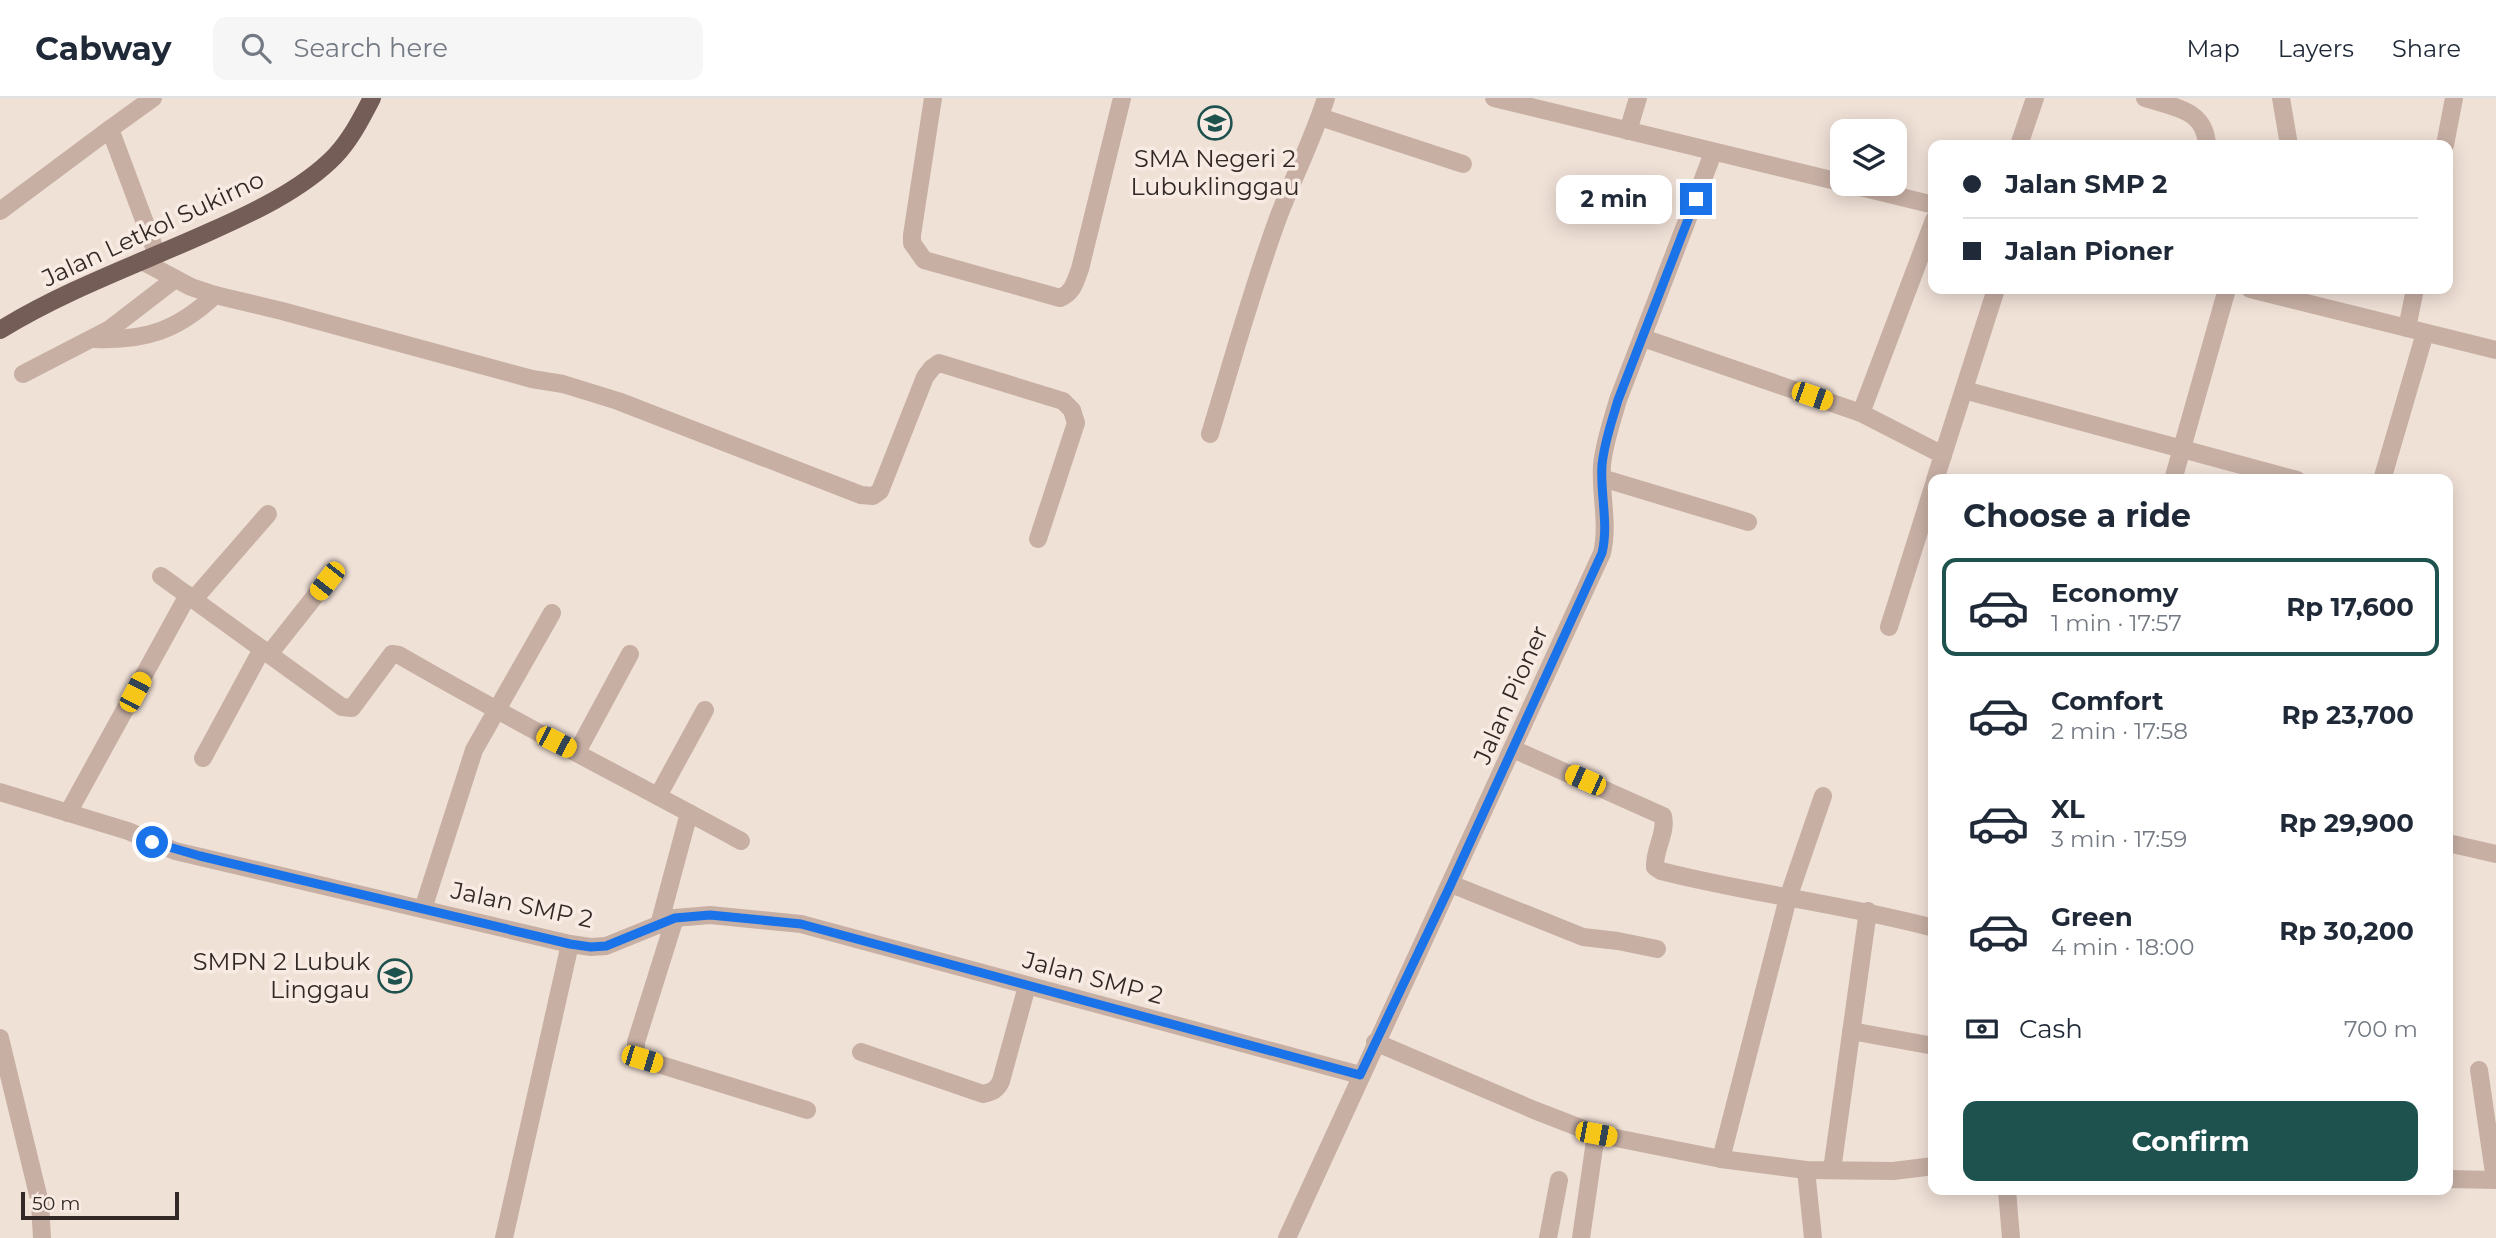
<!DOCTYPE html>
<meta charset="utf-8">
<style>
body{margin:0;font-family:Montserrat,sans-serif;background:#f6f6f7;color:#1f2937;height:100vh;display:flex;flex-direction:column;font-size:26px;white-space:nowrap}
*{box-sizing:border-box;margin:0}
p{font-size:23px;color:#747a83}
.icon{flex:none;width:38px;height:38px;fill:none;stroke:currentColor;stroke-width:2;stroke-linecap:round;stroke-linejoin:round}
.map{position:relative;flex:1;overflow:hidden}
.details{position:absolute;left:1928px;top:376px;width:525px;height:721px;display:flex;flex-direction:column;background:#fff;border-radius:14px;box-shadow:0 4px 18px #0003}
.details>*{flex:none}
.top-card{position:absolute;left:1928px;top:42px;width:525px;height:154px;border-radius:14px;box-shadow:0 4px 18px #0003;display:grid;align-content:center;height:154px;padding:0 35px;background:#fff}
.fabs{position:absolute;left:1830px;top:21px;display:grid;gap:14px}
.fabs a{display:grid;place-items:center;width:77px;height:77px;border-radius:14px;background:#fff;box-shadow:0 4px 18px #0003;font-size:35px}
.scale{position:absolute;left:21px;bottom:18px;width:158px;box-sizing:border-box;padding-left:7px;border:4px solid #322825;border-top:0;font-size:19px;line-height:24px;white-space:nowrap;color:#322825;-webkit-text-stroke:5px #f8ebe3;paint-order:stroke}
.end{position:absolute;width:32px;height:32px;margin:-16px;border:9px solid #1a73e8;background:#fff;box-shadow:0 0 0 4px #fff}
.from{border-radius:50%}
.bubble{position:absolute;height:49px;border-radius:14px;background:#fff;box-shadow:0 4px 18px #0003;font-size:23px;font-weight:700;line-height:49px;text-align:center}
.car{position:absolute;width:21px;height:42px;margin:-21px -10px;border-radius:9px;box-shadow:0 0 5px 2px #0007;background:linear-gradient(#f5c518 24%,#345 0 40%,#f5c518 0 76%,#345 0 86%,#f5c518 0)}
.top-card b{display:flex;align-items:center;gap:24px;height:66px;font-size:26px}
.top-card b+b{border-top:2px solid #e0e1e3}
.top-card i{width:18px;height:18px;background:#1f2937}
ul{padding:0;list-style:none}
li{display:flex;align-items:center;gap:21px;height:98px;margin:0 14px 10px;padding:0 21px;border:4px solid transparent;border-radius:14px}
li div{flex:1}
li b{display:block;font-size:26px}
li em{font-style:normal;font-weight:700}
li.active{border-color:#1d524e}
li>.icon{width:63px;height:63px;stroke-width:1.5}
h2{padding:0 35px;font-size:32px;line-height:84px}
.pay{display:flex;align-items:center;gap:18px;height:77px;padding:0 35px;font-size:26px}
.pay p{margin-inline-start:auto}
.button{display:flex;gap:14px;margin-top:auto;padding:14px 35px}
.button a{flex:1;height:80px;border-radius:14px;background:#1d524e;color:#fff;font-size:28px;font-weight:700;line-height:80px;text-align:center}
header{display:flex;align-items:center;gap:42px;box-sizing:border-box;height:98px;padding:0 35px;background:#fff;border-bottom:2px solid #e0e1e3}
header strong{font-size:33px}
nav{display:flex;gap:38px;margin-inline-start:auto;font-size:24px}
.search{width:490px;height:63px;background:#f6f6f7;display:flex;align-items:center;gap:18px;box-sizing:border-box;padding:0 24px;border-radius:14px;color:#747a83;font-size:26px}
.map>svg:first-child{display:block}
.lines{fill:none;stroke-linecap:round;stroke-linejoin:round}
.minor{stroke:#c7afa4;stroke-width:18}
.major{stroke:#745c57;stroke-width:18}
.route{stroke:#1a73e8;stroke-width:9}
.labels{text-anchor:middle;stroke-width:7;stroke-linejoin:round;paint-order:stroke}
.poi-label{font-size:24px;fill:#322825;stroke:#f8ebe3}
.street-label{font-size:24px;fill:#322825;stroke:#f8ebe3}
</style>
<header>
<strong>Cabway</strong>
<div class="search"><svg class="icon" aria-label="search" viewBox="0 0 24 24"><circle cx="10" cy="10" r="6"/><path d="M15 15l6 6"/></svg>Search here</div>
<nav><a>Map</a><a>Layers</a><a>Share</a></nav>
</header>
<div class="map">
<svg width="2496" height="1140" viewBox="0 0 2496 1140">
<rect width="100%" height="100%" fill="#f0e1d7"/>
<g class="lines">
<g class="minor">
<path d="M153 0 110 31 157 157"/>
<path d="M933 0 912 137V145L924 162 1060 200C1073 195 1075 184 1080 171L1122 0"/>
<path d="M1494 0 1934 107"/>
<path d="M2145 0C2175 10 2205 11 2207 47"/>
<path d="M2281 0 2289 47"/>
<path d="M1320 19 1463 66"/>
<path d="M1628 33 1638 0"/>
<path d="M2019 47 2035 0"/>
<path d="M2445 47 2454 0"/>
<path d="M0 113 110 31"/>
<path d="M142 163 191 189 215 197 282 213 532 281 563 286 618 303 861 397 873 398 880 393 925 279 932 270 939 265 1063 303 1072 312 1076 325 1038 441"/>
<path d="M2250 191 2496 252"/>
<path d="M2407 230 2415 191"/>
<path d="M1643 240 1861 315 1943 357"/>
<path d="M95 241C146 243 178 232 215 197"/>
<path d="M23 276 110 231 175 181"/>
<path d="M1964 292 2297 382"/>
<path d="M1861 315 1934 122"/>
<path d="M1210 336C1232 264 1252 191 1278 120 1293 80 1313 41 1326 0"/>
<path d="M1602 380 1748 424"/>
<path d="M1935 382 1996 191"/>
<path d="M2173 382 2227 191"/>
<path d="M2382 382 2425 235"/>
<path d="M161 478 342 609 352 610 392 556 399 557C511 622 627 681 741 743"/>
<path d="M194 501 268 416"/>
<path d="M1889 529 1934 386"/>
<path d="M270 555 327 483"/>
<path d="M1513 651 1663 718C1667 735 1654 751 1655 769L1661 773C1751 796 1844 806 1934 830"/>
<path d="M577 654 630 556"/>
<path d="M203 660 262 551"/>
<path d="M0 694 128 733 175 753 570 846 591 849 606 848 675 820 710 817 801 826 1360 977"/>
<path d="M658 698 705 612"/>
<path d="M68 715 188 497"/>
<path d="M2448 745 2496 756"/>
<path d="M1451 786 1583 839 1618 843 1657 851"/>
<path d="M423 811 474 652 552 515"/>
<path d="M675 820 636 944V955L642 961 807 1012"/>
<path d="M659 827 689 715"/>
<path d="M1851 933 1934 948"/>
<path d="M0 940 40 1105 42 1140"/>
<path d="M1375 944 1534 1012 1596 1036 1721 1061 1806 1072 1893 1073 1934 1068"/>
<path d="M861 954 983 996C992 994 997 992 1001 983L1027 888"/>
<path d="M2479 972 2495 1082"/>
<path d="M1721 1061 1788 800 1823 698"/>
<path d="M1806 1072 1813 1140"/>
<path d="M1832 1072 1868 813"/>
<path d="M2448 1081 2496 1082"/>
<path d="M2007 1092 2011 1140"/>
<path d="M504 1140 570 846"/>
<path d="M1287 1140C1390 911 1498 684 1602 455 1609 426 1600 396 1602 367 1604 345 1612 323 1618 302L1713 55"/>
<path d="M1548 1140 1559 1082"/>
<path d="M1581 1140 1596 1036"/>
</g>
<path class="major" d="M0 232C65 192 138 166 207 135 250 116 302 92 335 58 351 41 361 21 372 0"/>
</g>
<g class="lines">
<path class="route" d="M152 744 200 758 570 846 591 849 606 848 675 820 710 817 801 826 1360 977 1451 786 1602 455C1609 426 1600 397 1602 367 1604 345 1612 323 1618 302L1696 101"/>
</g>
<defs>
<symbol id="school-ring" viewBox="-11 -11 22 22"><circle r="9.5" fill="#f8ebe3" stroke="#1d524e" stroke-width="1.5"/><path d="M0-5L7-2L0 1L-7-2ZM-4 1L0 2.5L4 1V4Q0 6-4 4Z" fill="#1d524e"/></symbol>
</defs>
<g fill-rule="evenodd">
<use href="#school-ring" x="1196" y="6" width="38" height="38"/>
<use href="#school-ring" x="376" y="859" width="38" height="38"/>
</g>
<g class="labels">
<g class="poi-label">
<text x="1215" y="69">SMA Negeri 2<tspan x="1215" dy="28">Lubuklinggau</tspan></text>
<text x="370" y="872" text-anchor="end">SMPN 2 Lubuk<tspan x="370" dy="28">Linggau</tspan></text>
</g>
<g class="street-label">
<text transform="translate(153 131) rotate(-25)" y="8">Jalan Letkol Sukirno</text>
<text transform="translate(1511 597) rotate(-66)" y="8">Jalan Pioner</text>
<text transform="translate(522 807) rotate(12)" y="8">Jalan SMP 2</text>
<text transform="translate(1093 880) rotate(15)" y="8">Jalan SMP 2</text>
</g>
</g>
</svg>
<div class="fabs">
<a><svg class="icon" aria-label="layers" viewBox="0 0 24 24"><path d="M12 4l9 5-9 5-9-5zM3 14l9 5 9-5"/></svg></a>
</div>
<div class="scale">50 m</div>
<i class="end from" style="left:152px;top:744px"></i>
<i class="end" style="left:1696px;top:101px"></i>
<div class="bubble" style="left:1556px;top:77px;width:116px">2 min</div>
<i class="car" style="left:1812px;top:298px;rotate:109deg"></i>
<i class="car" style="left:327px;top:483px;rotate:218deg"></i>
<i class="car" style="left:135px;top:594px;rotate:28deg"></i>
<i class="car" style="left:556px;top:644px;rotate:117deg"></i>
<i class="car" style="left:1585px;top:682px;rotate:294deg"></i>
<i class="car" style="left:642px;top:961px;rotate:107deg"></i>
<i class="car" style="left:1596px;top:1036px;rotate:101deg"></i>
<div class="top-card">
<b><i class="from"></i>Jalan SMP 2</b>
<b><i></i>Jalan Pioner</b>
</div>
<section class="details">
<h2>Choose a ride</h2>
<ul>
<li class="active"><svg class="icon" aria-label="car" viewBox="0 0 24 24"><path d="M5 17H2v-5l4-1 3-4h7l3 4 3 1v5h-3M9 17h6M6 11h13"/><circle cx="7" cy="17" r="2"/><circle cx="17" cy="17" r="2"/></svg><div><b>Economy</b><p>1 min · 17:57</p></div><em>Rp 17,600</em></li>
<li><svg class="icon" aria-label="car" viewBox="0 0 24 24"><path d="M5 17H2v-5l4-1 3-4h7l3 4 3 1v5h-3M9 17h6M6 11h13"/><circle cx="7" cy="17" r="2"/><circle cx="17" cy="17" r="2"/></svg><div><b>Comfort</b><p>2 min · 17:58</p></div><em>Rp 23,700</em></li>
<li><svg class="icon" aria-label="car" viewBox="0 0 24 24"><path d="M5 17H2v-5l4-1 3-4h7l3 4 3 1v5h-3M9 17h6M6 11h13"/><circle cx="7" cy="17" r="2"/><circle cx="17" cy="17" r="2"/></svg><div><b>XL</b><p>3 min · 17:59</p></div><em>Rp 29,900</em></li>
<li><svg class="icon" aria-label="car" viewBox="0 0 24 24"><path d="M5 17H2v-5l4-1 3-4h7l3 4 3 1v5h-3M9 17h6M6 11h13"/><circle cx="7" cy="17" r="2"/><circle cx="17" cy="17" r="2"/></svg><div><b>Green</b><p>4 min · 18:00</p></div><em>Rp 30,200</em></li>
</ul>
<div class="pay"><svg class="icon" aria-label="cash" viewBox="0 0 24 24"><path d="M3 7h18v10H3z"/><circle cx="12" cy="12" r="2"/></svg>Cash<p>700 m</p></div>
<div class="button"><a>Confirm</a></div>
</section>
</div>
